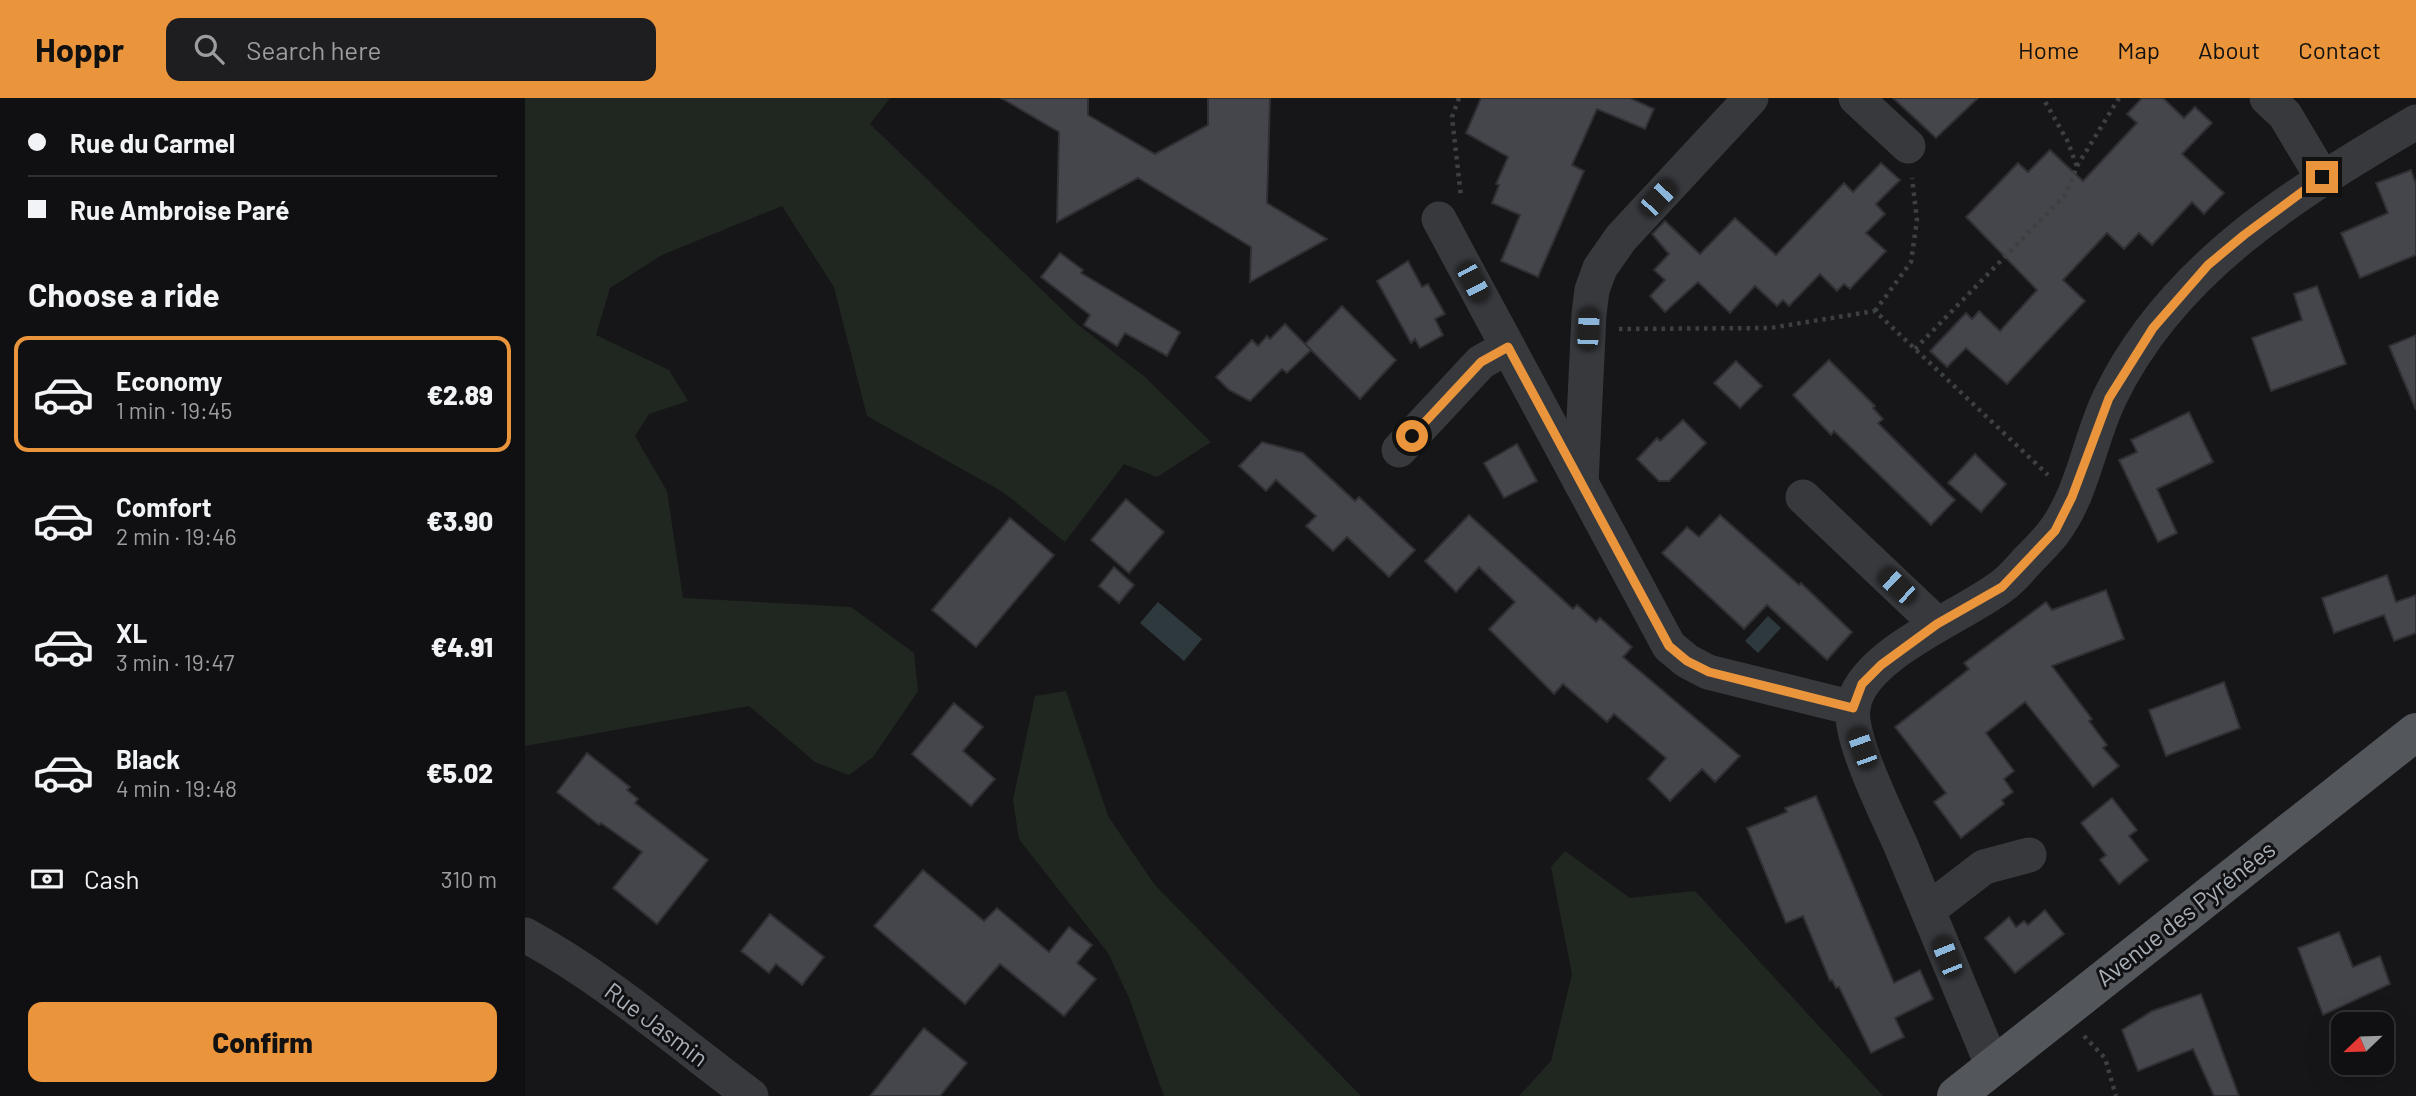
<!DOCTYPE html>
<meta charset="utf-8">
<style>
body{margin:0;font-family:Barlow,sans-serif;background:#1e1e20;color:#f1f3f6;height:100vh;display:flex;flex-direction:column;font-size:26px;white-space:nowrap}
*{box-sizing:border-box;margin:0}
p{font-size:23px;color:#9c9d9f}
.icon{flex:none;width:38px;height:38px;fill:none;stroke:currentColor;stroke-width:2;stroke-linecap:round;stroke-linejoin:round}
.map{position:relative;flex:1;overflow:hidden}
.sheet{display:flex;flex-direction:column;background:#101012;width:525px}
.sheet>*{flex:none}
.banner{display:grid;align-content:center;height:154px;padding:0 28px;background:#101012}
.needle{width:46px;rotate:247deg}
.controls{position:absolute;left:1806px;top:914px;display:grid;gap:14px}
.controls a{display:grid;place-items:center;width:63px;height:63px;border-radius:14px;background:#101012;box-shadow:0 7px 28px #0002,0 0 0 2px #303032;font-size:35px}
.end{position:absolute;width:32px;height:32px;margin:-16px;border:9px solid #ea943b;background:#111;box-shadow:0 0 0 4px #111}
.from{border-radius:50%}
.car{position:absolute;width:21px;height:42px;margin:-21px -10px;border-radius:9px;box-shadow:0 0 5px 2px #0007;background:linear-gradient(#222 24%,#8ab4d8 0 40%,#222 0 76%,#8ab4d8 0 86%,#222 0)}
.banner b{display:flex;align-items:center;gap:24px;height:66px;font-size:26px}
.banner b+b{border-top:2px solid #303032}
.banner i{width:18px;height:18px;background:#f1f3f6}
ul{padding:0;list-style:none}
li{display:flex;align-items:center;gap:21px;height:116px;margin:0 14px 10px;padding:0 14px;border:4px solid transparent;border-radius:14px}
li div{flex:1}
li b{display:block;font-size:26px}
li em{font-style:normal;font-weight:800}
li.on{border-color:#ea943b}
li>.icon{width:63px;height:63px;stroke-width:1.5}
h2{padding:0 28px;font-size:32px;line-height:84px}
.pay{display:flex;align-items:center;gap:18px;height:77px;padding:0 28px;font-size:26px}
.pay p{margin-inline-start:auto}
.button{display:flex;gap:14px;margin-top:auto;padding:14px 28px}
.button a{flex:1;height:80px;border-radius:14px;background:#ea943b;color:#111;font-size:28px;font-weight:800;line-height:80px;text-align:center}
header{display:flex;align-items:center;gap:42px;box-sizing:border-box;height:98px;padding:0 35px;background:#ea943b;color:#111}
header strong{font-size:33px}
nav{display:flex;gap:38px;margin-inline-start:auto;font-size:24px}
.search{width:490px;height:63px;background:#1e1e20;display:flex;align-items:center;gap:18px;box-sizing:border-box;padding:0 24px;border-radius:14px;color:#9c9d9f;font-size:26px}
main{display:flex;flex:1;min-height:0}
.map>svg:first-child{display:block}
.green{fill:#202720}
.water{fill:#2e393d}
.building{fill:#45464b;stroke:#303034;stroke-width:2}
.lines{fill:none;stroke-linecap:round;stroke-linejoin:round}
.path{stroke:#3d4043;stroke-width:4.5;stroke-dasharray:3.5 5;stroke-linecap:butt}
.minor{stroke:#37393d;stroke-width:35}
.major{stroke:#53565b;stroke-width:38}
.route{stroke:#ea943b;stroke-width:9}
.labels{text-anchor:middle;stroke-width:6;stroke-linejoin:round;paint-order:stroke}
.street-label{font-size:24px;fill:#a8afb7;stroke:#111113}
</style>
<header>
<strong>Hoppr</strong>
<div class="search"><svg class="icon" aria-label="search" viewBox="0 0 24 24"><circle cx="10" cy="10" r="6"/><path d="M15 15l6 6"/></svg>Search here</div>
<nav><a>Home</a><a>Map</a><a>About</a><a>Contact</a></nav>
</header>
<main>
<section class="sheet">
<div class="banner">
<b><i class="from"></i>Rue du Carmel</b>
<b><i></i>Rue Ambroise Paré</b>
</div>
<h2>Choose a ride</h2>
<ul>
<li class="on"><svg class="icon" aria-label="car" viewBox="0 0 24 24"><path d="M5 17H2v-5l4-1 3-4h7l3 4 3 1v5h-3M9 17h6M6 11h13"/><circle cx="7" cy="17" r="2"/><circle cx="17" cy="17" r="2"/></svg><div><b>Economy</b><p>1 min · 19:45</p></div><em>€2.89</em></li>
<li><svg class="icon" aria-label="car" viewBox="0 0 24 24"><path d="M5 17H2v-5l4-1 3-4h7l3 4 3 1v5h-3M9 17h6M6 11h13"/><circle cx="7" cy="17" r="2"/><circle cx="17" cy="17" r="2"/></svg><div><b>Comfort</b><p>2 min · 19:46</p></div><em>€3.90</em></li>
<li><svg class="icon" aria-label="car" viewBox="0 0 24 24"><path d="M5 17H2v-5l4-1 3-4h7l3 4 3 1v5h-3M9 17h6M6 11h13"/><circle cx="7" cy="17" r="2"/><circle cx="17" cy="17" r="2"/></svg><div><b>XL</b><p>3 min · 19:47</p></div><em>€4.91</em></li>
<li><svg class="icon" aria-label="car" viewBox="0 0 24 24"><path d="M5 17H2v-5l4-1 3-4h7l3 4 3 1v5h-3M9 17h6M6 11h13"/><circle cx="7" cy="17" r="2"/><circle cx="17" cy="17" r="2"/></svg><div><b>Black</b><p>4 min · 19:48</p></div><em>€5.02</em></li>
</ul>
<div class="pay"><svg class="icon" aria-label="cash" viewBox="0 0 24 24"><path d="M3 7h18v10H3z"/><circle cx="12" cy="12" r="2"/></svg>Cash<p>310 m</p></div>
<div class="button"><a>Confirm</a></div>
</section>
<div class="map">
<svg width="1891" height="998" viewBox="0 0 1891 998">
<rect width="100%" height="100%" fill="#161618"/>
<g class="green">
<path d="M0 0H365L345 26 551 225 620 279 686 344 632 379 599 366 540 444 478 394 342 318 309 189 257 108 137 157 85 190 71 237 144 272 163 303 124 316 110 338 142 393 158 500 326 509 389 555 393 593 348 659 324 677 290 664 224 608 0 648Z"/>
<path d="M541 593 583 718 629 786 836 998H639L604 900 583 855 494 741 488 702 510 598Z"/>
<path d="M1040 753 1105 800 1170 793 1358 998H994L1026 963 1047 876 1026 769Z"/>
</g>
<g class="water">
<path d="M633 504 677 541 659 563 615 525Z"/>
<path d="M1243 518 1256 530 1233 555 1220 543Z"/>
</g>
<g class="building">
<path d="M476 0H563V17L630 56 683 27V0H745L742 105 802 141 725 184 726 149 613 80 532 124 534 34Z"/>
<path d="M956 0H1105L1129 11 1120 31 1072 11 1047 67 1059 73 1013 179 976 163 995 117 967 105 974 87 971 86 983 59 941 35Z"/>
<path d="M1368 0H1453L1411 40Z"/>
<path d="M1617 0H1638L1659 20 1670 9 1687 25 1657 56 1699 95 1679 116 1667 104 1627 147 1614 135 1599 151 1582 135 1538 182 1560 203 1482 286 1441 250 1422 269 1405 253 1441 215 1447 221 1454 213 1475 233 1512 192 1441 119 1493 65 1503 74 1525 52 1558 83 1612 25 1602 16Z"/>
<path d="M1356 65 1375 82 1351 106 1360 116 1341 135 1361 153 1325 191 1319 186 1312 193 1295 176 1264 208 1258 202 1252 208 1230 188 1205 215 1173 184 1140 214 1125 198 1140 182 1129 172 1144 156 1127 136 1140 123 1175 156 1210 120 1251 157 1319 85 1328 94Z"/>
<path d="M1886 72 1891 86V157L1835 180 1816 135 1863 115 1851 85Z"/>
<path d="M535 155 558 172 556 175 655 234 642 258 600 235 592 248 559 227 565 217 516 179Z"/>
<path d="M883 163 897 189 903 186 920 216 910 221 918 237 895 250 890 241 886 245 852 183Z"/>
<path d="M1792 188 1821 266 1746 293 1727 240 1777 222 1769 196Z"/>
<path d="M817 208 871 262 835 301 780 246Z"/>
<path d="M760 226 786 252 762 275 757 271 725 303 704 292 691 279 727 242 733 248 742 238 745 241Z"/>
<path d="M1891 237V312L1864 248Z"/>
<path d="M1304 262 1350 308 1348 310 1358 321 1353 325 1430 402 1406 427 1309 333 1306 337 1268 297Z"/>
<path d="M1211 263 1237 288 1215 310 1189 285Z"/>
<path d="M1664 314 1688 364 1632 391 1652 435 1633 444 1594 362 1612 354 1606 342Z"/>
<path d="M1158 322 1181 345 1144 383H1134L1112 361 1132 340 1135 343Z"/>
<path d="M737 344 778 355 830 403 834 399 890 452 864 479 822 439 808 453 781 428 791 418 751 382 741 393 714 368Z"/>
<path d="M992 346 1012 383 979 400 959 365Z"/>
<path d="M1450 356 1481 386 1456 414 1423 385Z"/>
<path d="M601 401 639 434 604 475 566 442Z"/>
<path d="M944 417 1048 511 1052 507 1071 524 1075 520 1107 549 1098 559 1215 658 1190 684 1177 671 1145 703 1123 681 1141 660 1089 616 1082 624 1038 586 1029 596 964 531 990 504 954 469 931 494 900 463Z"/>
<path d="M1195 417 1274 487 1276 485 1327 534 1302 562 1242 507 1219 531 1137 455 1162 429 1174 439Z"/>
<path d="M485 420 529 457 451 549 407 512Z"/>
<path d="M589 469 609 487 594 505 574 488Z"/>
<path d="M1862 477 1871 504 1891 497V535L1869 543 1859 517 1809 535 1797 500Z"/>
<path d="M1581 492 1599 541 1527 568 1567 621 1564 623 1582 647 1578 650 1594 668 1568 689 1500 604 1461 635 1489 673 1479 681 1488 694 1477 702 1479 706 1436 740 1409 704 1421 695 1370 629 1444 571 1439 565 1521 504 1527 512Z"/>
<path d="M1699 584 1715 630 1641 658 1624 612Z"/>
<path d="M429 605 458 629 438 653 470 681 446 708 387 656Z"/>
<path d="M62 655 105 689 102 692 113 701 110 705 183 762 132 826 88 790 117 754 76 725 74 727 32 694Z"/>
<path d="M1291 698 1369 885 1395 872 1408 901 1370 920 1379 939 1346 955 1314 889 1311 890 1307 882 1305 883 1278 818 1261 825 1222 730 1262 714 1260 710Z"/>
<path d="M1587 700 1612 732 1604 738 1623 762 1594 786 1575 762 1581 757 1556 725Z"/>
<path d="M398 772 459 823 472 810 524 854 544 829 567 847 552 865 571 881 539 918 475 866 440 906 349 828Z"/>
<path d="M1520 812 1539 836 1490 875 1460 840 1484 819 1491 829 1499 823 1503 827Z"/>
<path d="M245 816 299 859 277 887 251 866 244 875 216 853Z"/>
<path d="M1814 834 1828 869 1855 858 1865 886 1798 917 1773 850Z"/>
<path d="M1676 896 1714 998H1689L1668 951 1613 973 1597 932 1627 913Z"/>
<path d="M399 930 442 965 415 998H345Z"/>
</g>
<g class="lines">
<g class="path">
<path d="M934 0 927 19 936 99"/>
<path d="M1552 68 1594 0"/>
<path d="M1350 213 1386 164 1392 122 1387 80"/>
<path d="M1094 231 1245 230 1350 213 1523 377"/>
<path d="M1390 251 1540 97 1552 69 1543 44 1518 0"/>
<path d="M1559 938 1580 960 1591 998"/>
</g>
<g class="minor">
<path d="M1331 0 1383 48"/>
<path d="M1742 0 1760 17 1797 79"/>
<path d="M914 121 1144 548 1162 563 1183 574 1328 610"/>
<path d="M874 352 956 264 983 249"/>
<path d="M1056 385 1064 216 1067 192 1075 170 1096 140 1226 0"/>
<path d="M1278 399 1412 526"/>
<path d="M1403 812 1459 769 1504 757"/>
<path d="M0 837C81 881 152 943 226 998"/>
<path d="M1468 969C1437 895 1407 821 1376 748 1363 718 1323 639 1328 609 1336 556 1439 518 1477 488 1487 481 1495 471 1503 462 1512 453 1521 444 1528 435 1558 396 1564 342 1585 299 1647 170 1772 94 1891 24"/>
</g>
<path class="major" d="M1431 998 1891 634"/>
</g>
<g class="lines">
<path class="route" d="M887 338 956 264 983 249 1144 548 1162 563 1184 574 1328 610 1337 586 1356 567 1412 526 1477 489 1530 433 1547 399 1584 300 1628 230 1683 167 1719 137 1797 79"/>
</g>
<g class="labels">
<g class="street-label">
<text transform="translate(1661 816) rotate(-38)" y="8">Avenue des Pyrénées</text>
<text transform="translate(131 927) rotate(37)" y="8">Rue Jasmin</text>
</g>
</g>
</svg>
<div class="controls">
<a><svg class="needle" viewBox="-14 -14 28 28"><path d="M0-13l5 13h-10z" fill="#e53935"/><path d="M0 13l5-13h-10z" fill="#9c9d9f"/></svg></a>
</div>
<i class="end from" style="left:887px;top:338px"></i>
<i class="end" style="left:1797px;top:79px"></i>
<i class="car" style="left:1133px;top:100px;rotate:43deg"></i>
<i class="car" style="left:948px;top:184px;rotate:152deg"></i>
<i class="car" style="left:1063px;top:231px;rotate:3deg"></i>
<i class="car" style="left:1372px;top:488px;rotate:313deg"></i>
<i class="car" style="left:1337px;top:650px;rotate:340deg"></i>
<i class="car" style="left:1422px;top:859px;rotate:338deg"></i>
</div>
</main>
